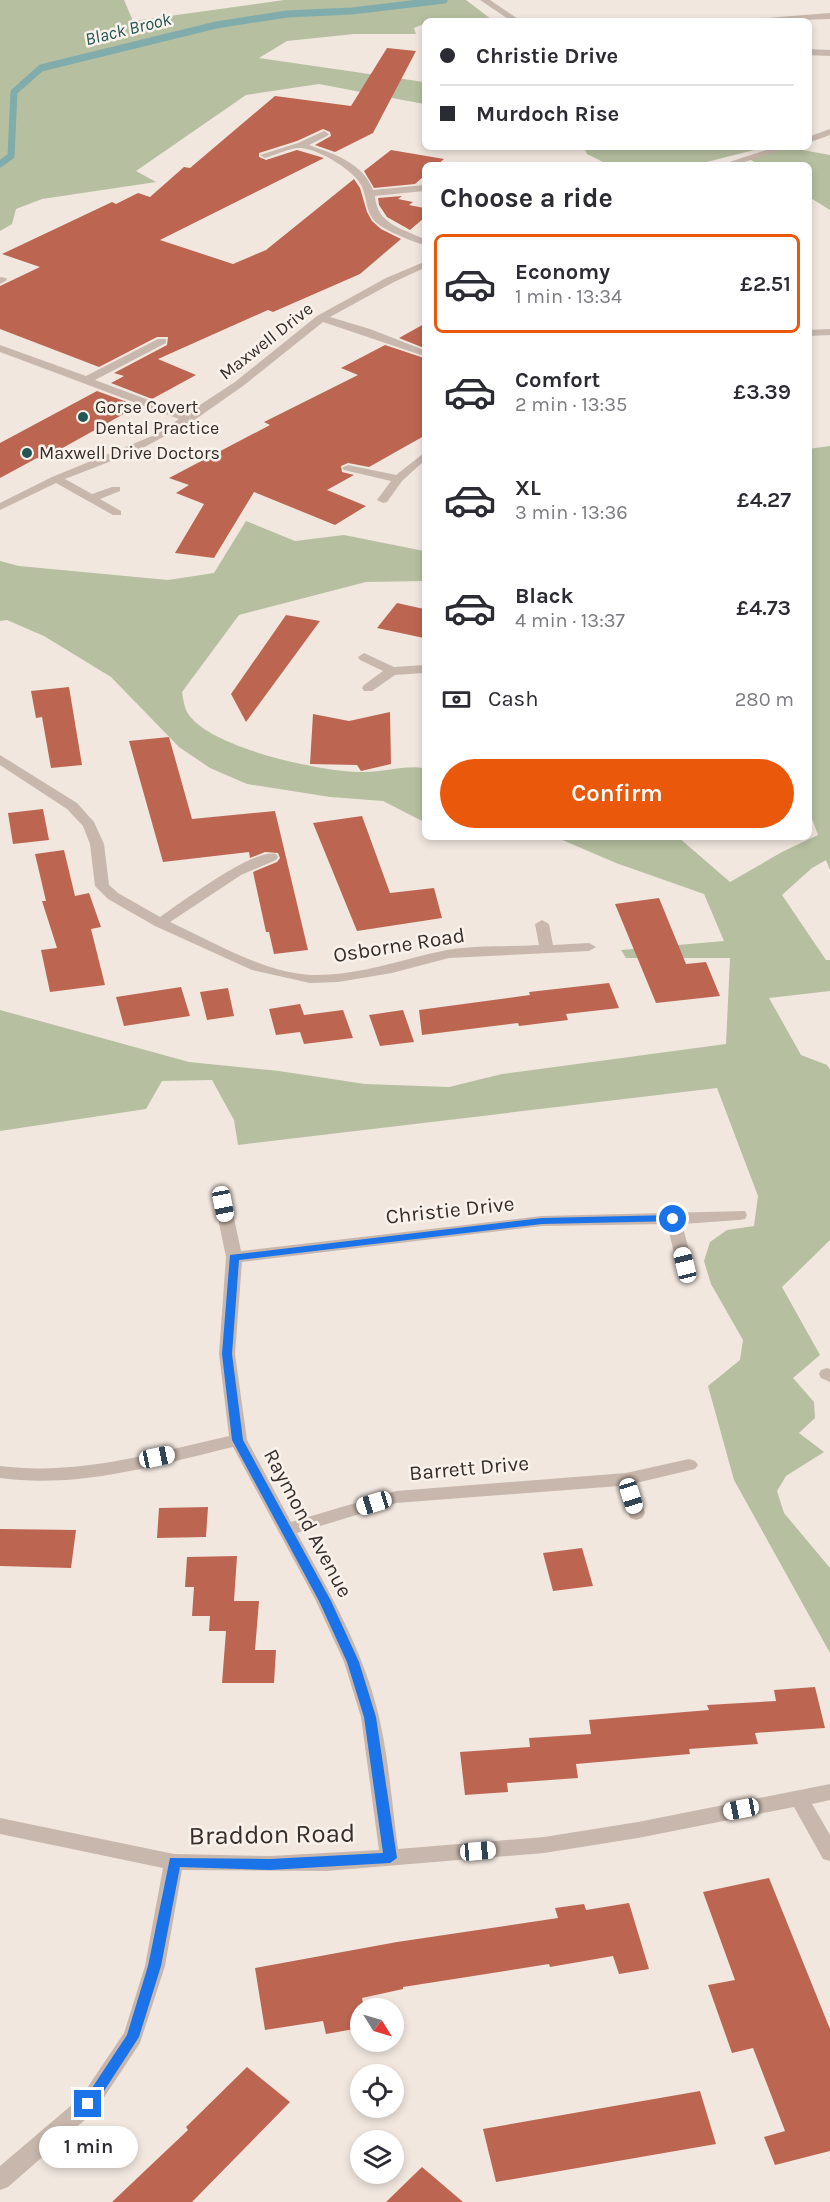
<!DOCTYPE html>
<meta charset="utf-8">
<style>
body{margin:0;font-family:Karla,sans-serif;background:#f2f2f3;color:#2b2b33;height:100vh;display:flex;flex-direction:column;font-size:22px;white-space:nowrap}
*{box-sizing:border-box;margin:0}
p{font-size:20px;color:#7c7c81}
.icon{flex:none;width:33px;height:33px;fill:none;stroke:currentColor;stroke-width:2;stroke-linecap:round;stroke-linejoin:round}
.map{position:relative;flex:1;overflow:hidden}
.details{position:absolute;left:422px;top:162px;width:390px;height:678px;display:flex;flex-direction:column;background:#fff;border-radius:9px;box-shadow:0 3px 9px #0003}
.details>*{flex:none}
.guide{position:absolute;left:422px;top:18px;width:390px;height:132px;border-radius:9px;box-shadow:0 3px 9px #0003;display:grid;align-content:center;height:132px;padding:0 18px;background:#fff}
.needle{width:39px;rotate:127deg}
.controls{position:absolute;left:350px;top:1998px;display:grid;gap:12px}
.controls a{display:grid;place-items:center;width:54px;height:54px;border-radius:50%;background:#fff;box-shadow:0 3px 9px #0003;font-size:30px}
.end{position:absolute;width:27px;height:27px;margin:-14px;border:8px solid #1a73e8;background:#fff;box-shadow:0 0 0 3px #fff}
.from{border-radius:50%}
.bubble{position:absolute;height:42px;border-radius:21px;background:#fff;box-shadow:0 3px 9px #0003;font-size:20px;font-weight:600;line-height:42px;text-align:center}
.car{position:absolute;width:18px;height:36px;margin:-18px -9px;border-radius:8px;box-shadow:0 0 4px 2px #0007;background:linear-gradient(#fff 24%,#345 0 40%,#fff 0 76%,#345 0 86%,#fff 0)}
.guide b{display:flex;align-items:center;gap:21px;height:57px;font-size:22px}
.guide b+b{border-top:2px solid #e1e1e2}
.guide i{width:15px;height:15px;background:#2b2b33}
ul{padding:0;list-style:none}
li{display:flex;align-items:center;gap:18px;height:99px;margin:0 12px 9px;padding:0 6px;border:3px solid transparent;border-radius:9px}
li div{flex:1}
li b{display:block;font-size:22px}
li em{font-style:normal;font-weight:600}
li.active{border-color:#ea580c}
li>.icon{width:54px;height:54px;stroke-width:1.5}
h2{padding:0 18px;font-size:27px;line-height:72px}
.pay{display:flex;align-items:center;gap:15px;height:66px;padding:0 18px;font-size:22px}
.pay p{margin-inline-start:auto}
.action{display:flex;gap:12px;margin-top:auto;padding:12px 18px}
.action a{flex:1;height:69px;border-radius:36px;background:#ea580c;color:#fff;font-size:24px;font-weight:600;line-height:69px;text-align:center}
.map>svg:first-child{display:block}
.green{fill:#b6bfa0}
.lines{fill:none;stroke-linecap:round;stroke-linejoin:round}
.stream{stroke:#80acab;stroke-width:7}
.building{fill:#bc6652}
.minor{fill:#c8b7ac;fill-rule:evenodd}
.route{fill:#1a73e8}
.poi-dot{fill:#235555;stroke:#f9f2eb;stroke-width:2}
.labels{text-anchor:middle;stroke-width:5;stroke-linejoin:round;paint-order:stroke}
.far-water-label{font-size:18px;font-style:italic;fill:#235555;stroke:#f9f2eb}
.far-street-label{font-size:18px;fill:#372d2a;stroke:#f9f2eb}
.far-poi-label{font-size:18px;fill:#372d2a;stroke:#f9f2eb;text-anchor:start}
.street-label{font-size:21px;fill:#372d2a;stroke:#f9f2eb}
.near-street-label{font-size:26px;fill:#372d2a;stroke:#f9f2eb}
</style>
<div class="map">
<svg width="830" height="2202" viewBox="0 0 830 2202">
<rect width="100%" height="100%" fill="#f1e7df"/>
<g class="green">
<path d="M0 0H124L133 21 284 0H466L491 19 424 21V24L414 28 416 34H354L287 41 259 58 424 82V104L319 84 246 95 136 171 156 182 42 199 16 209 12 224 0 231Z"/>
<path d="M584 147H766L695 165H609L587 154Z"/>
<path d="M786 147 830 155V210L809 197 808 165H759L749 159Z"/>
<path d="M830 446V870L826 860 812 868 782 895 826 960H830V991L769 998 801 1055 827 1065 830 1070V1240L782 1287 820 1355 793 1378 814 1402 815 1418 799 1433 824 1452 786 1476 777 1491 784 1513 830 1568V1653L734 1480 708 1386 740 1360 743 1340 711 1284 704 1261 710 1242 727 1230 754 1226 758 1196 717 1088 238 1145 234 1120 212 1080 162 1081 146 1109 0 1131V1010L189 1062 279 1071 365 1084 449 1087 502 1074 726 1044 730 958H626L621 950 724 941 704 894 616 863 560 839 490 837H641L655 840V837H678L730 882 782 852 818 835 808 808V449Z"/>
<path d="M246 521 295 541 344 535 424 551V581L366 582 239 615 182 692C183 698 184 705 186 710 203 747 322 772 360 772 382 773 403 765 424 768V822L383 801 330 797 247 784 210 768 179 747 111 677 44 636 7 620 0 621V561L19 566 168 580 214 573Z"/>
</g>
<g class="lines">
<path class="stream" d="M0 164 11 156 14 92 41 68 216 25 287 14 352 11 444 0"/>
</g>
<g class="building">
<path d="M387 48 416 51 373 133 335 152 315 145 331 136 330 132 323 129 297 141 259 153V157L266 160 297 150 324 158 160 240 233 264 266 250 354 179 360 188 367 212 372 221 381 229 401 239 360 274 273 312 268 310 158 359 196 375 152 399 111 383 124 376 114 373 167 345 168 337H157L99 367 0 329V286L40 267 2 254 112 202 116 204 138 193 150 197 184 167 190 168 275 96 351 106Z"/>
<path d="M391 150 444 159 437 165H424V176L415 184 374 188 364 171Z"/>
<path d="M402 196 398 199 413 202 409 205 424 208V218L410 230 387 217 379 205 378 198Z"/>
<path d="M424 324V348L399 338Z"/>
<path d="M385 345 424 358V436L369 467 348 463 341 466 342 472 354 475 327 490 366 506 335 525 254 492 214 558 175 553 204 504 176 493 189 485 169 478 270 425 264 422 358 375 341 368Z"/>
<path d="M97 391 138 406 41 460 37 458 0 478V443Z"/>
<path d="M397 603 424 609V638L377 628Z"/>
<path d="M286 615 320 621 246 722 231 694Z"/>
<path d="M69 687 82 765 51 768 42 717 36 718 31 691Z"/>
<path d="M390 712 391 764 361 771 357 765 310 764 313 714 349 721Z"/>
<path d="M169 737 192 819 275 811 308 950 274 954 269 932H266L253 872 277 862 280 858 278 853 265 852 250 858 249 852 163 862 129 741Z"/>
<path d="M43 809 49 840 13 844 8 813Z"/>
<path d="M362 816 390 893 434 888 442 918 357 931 313 823Z"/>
<path d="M64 850 75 896 89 893 101 927 91 929 105 985 50 992 41 950 57 948 42 901H46L35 854Z"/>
<path d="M659 898 686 964 706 962 720 996 656 1003 615 904Z"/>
<path d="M609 983 619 1008 566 1014 568 1020 519 1026 518 1023 422 1035 419 1010 530 995 529 992Z"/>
<path d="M181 987 190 1016 124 1026 116 997Z"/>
<path d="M228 988 234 1016 207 1020 200 992Z"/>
<path d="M300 1004 304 1015 343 1010 353 1038 304 1044 300 1032 276 1035 269 1009Z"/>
<path d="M403 1010 414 1042 380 1046 369 1015Z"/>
<path d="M208 1507 206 1537 157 1538 159 1508Z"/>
<path d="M0 1529 76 1530 71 1568 0 1566Z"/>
<path d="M582 1548 593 1586 553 1591 543 1553Z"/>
<path d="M237 1556 234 1601H259L255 1650H276L274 1683H222L226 1631H209L210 1616H192L194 1587H185L187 1557Z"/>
<path d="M815 1687 825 1728 755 1733 758 1744 689 1749 690 1754 576 1764 578 1778 507 1783 508 1792 465 1795 460 1752 530 1747 529 1738 591 1734 589 1720 709 1710 707 1705 776 1701 774 1690Z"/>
<path d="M769 1878 830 2029V2151L775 2165 764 2137 785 2131 753 2048 732 2053 708 1985 735 1980 703 1892Z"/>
<path d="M629 1903 649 1969 619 1974 613 1956 550 1967 549 1964 403 1987V1989L362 1998 364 2008H360V2028L326 2034 323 2021 265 2030 255 1968 397 1942 558 1918 555 1908 584 1904 586 1910Z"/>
<path d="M247 2067 290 2102 192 2202H112L188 2130 186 2127Z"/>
<path d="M700 2091 716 2144 496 2182 483 2129Z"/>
<path d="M422 2167 463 2202H386Z"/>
</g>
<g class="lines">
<g class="minor">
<path d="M480 0H490L521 21H511Z"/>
<path d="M830 13V19L762 21 766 18Z"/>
<path d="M808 49 830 50V56L808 55Z"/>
<path d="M830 129V135L808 143V137Z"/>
<path d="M324 131 329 134 327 136 309 145C334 154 363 163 373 190L424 185V191L375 196C377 224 401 228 424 239V245C414 242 386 231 378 224 365 214 368 200 362 187 356 171 318 149 301 148 291 147 275 155 265 158L260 155 298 143Z"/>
<path d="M776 147H791L735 165H720Z"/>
<path d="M424 262V268L394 282 330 317 370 329 424 350V356L323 322 243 386 193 421 137 451 65 479 92 494 112 487H120V491L100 499 121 511V515H113L56 483 0 510V503L52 477 157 434 179 419 0 352V345L86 376 158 339H166V343L95 380 186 414 235 382 317 316 386 278Z"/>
<path d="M0 277 6 278 7 280 0 284Z"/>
<path d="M830 329V335L808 336V330Z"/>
<path d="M424 453V461L402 481 387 502 383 503 377 500 391 481 344 470 342 468 348 465 396 475Z"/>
<path d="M364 653 394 667 424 665V673L395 675 372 691H364L362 688 364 685 383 671 360 660 358 657Z"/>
<path d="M0 755 77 803 94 822 104 844 109 885 118 893 160 917C181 903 253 848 276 854L278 857 276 860 241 875 170 922C213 942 265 973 312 975 359 976 402 959 447 950 477 945 509 947 539 945L535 924 542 920 549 924 553 945 589 943 596 947 589 951 449 958 392 973 338 982 310 983 252 970 155 926 108 899 95 886 90 844 83 826 67 809 0 765Z"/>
<path d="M223 1199 231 1204 241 1251 542 1216 745 1211 747 1215 745 1219 739 1220 682 1224 693 1265 691 1269H679L677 1265 667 1224 542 1226 242 1262 235 1354 247 1440 291 1522 396 1491 626 1473 689 1459 695 1461 698 1465 695 1469 636 1483 645 1513 642 1518 636 1520 630 1518 619 1486 396 1503 297 1533C329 1592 364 1651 379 1717 389 1760 392 1805 398 1849L544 1837 638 1822 830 1784V1800L812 1804 830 1835V1861L823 1859 794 1807 638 1838 544 1853 326 1871 182 1870 165 1966 140 2043 95 2111 8 2187 0 2190V2166L81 2097 124 2033 145 1966 163 1868 0 1834V1818L174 1854 270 1856 379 1850 361 1717 344 1662 316 1601 233 1447C157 1465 79 1489 0 1478V1466C78 1476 154 1453 229 1436L219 1354 226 1257 215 1204Z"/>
<path d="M827 1368 830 1369V1382L821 1378 819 1374 821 1370Z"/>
</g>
</g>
<path class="route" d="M673 1215 678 1219 677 1221 542 1224 239 1260 232 1354 243 1440 331 1601 359 1662 376 1717 397 1858 390 1863 270 1870 180 1867 161 1966 139 2037 93 2108 88 2110 84 2108 82 2104 84 2100 127 2035 148 1966 170 1858 270 1859 383 1853 364 1717 347 1662 319 1601 232 1440 222 1354 230 1255 542 1218Z"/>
<g class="poi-dot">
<circle cx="83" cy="417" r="6"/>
<circle cx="27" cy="453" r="6"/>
</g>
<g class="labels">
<g class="far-water-label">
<text transform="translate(128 29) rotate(-14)" y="6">Black Brook</text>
</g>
<g class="far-street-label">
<text transform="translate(266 341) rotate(-38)" y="6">Maxwell Drive</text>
</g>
<g class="far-poi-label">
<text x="95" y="413">Gorse Covert<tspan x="95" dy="21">Dental Practice</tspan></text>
<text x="39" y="459">Maxwell Drive Doctors</text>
</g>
<g class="street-label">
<text transform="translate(399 945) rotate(-9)" y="7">Osborne Road</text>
<text transform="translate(450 1210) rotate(-6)" y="7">Christie Drive</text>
<text transform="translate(469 1468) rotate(-5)" y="7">Barrett Drive</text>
<text transform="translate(308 1523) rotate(62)" y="7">Raymond Avenue</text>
</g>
<g class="near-street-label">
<text transform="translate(272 1834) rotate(-1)" y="9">Braddon Road</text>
</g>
</g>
</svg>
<div class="controls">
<a><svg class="needle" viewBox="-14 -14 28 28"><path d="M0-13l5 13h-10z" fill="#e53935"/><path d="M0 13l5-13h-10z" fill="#7c7c81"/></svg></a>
<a><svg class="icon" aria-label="locate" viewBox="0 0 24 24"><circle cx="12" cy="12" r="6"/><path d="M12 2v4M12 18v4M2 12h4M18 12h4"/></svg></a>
<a><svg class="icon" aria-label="layers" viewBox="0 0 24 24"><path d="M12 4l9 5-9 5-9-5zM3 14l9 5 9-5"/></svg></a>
</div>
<i class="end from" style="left:673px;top:1219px"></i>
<i class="end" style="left:88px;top:2104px"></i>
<div class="bubble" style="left:39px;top:2126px;width:99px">1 min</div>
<i class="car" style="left:223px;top:1204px;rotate:169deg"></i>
<i class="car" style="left:685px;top:1265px;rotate:346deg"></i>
<i class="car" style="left:157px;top:1457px;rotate:78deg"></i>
<i class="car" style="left:631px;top:1496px;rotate:163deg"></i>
<i class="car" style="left:374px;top:1503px;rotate:253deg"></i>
<i class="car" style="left:741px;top:1809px;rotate:259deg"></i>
<i class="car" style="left:478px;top:1851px;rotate:85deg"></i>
<div class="guide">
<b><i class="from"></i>Christie Drive</b>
<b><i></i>Murdoch Rise</b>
</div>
<section class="details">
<h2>Choose a ride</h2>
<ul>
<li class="active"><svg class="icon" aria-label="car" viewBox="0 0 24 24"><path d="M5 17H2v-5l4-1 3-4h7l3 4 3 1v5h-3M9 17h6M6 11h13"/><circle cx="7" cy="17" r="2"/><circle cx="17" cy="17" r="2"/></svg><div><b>Economy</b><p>1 min · 13:34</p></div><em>£2.51</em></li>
<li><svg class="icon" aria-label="car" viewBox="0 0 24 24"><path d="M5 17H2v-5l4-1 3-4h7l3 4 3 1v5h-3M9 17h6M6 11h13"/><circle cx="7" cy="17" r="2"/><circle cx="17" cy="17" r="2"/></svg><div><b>Comfort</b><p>2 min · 13:35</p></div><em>£3.39</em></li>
<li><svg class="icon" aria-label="car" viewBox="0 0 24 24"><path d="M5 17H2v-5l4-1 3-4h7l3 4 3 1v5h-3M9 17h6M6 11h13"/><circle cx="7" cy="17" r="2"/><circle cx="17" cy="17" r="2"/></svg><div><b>XL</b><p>3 min · 13:36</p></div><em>£4.27</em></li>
<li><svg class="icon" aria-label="car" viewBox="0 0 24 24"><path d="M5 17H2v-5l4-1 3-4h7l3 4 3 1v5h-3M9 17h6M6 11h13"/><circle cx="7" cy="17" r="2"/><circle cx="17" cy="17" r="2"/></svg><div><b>Black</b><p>4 min · 13:37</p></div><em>£4.73</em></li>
</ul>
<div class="pay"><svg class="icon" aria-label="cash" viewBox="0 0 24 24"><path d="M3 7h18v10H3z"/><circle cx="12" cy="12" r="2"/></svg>Cash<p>280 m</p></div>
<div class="action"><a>Confirm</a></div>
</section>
</div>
